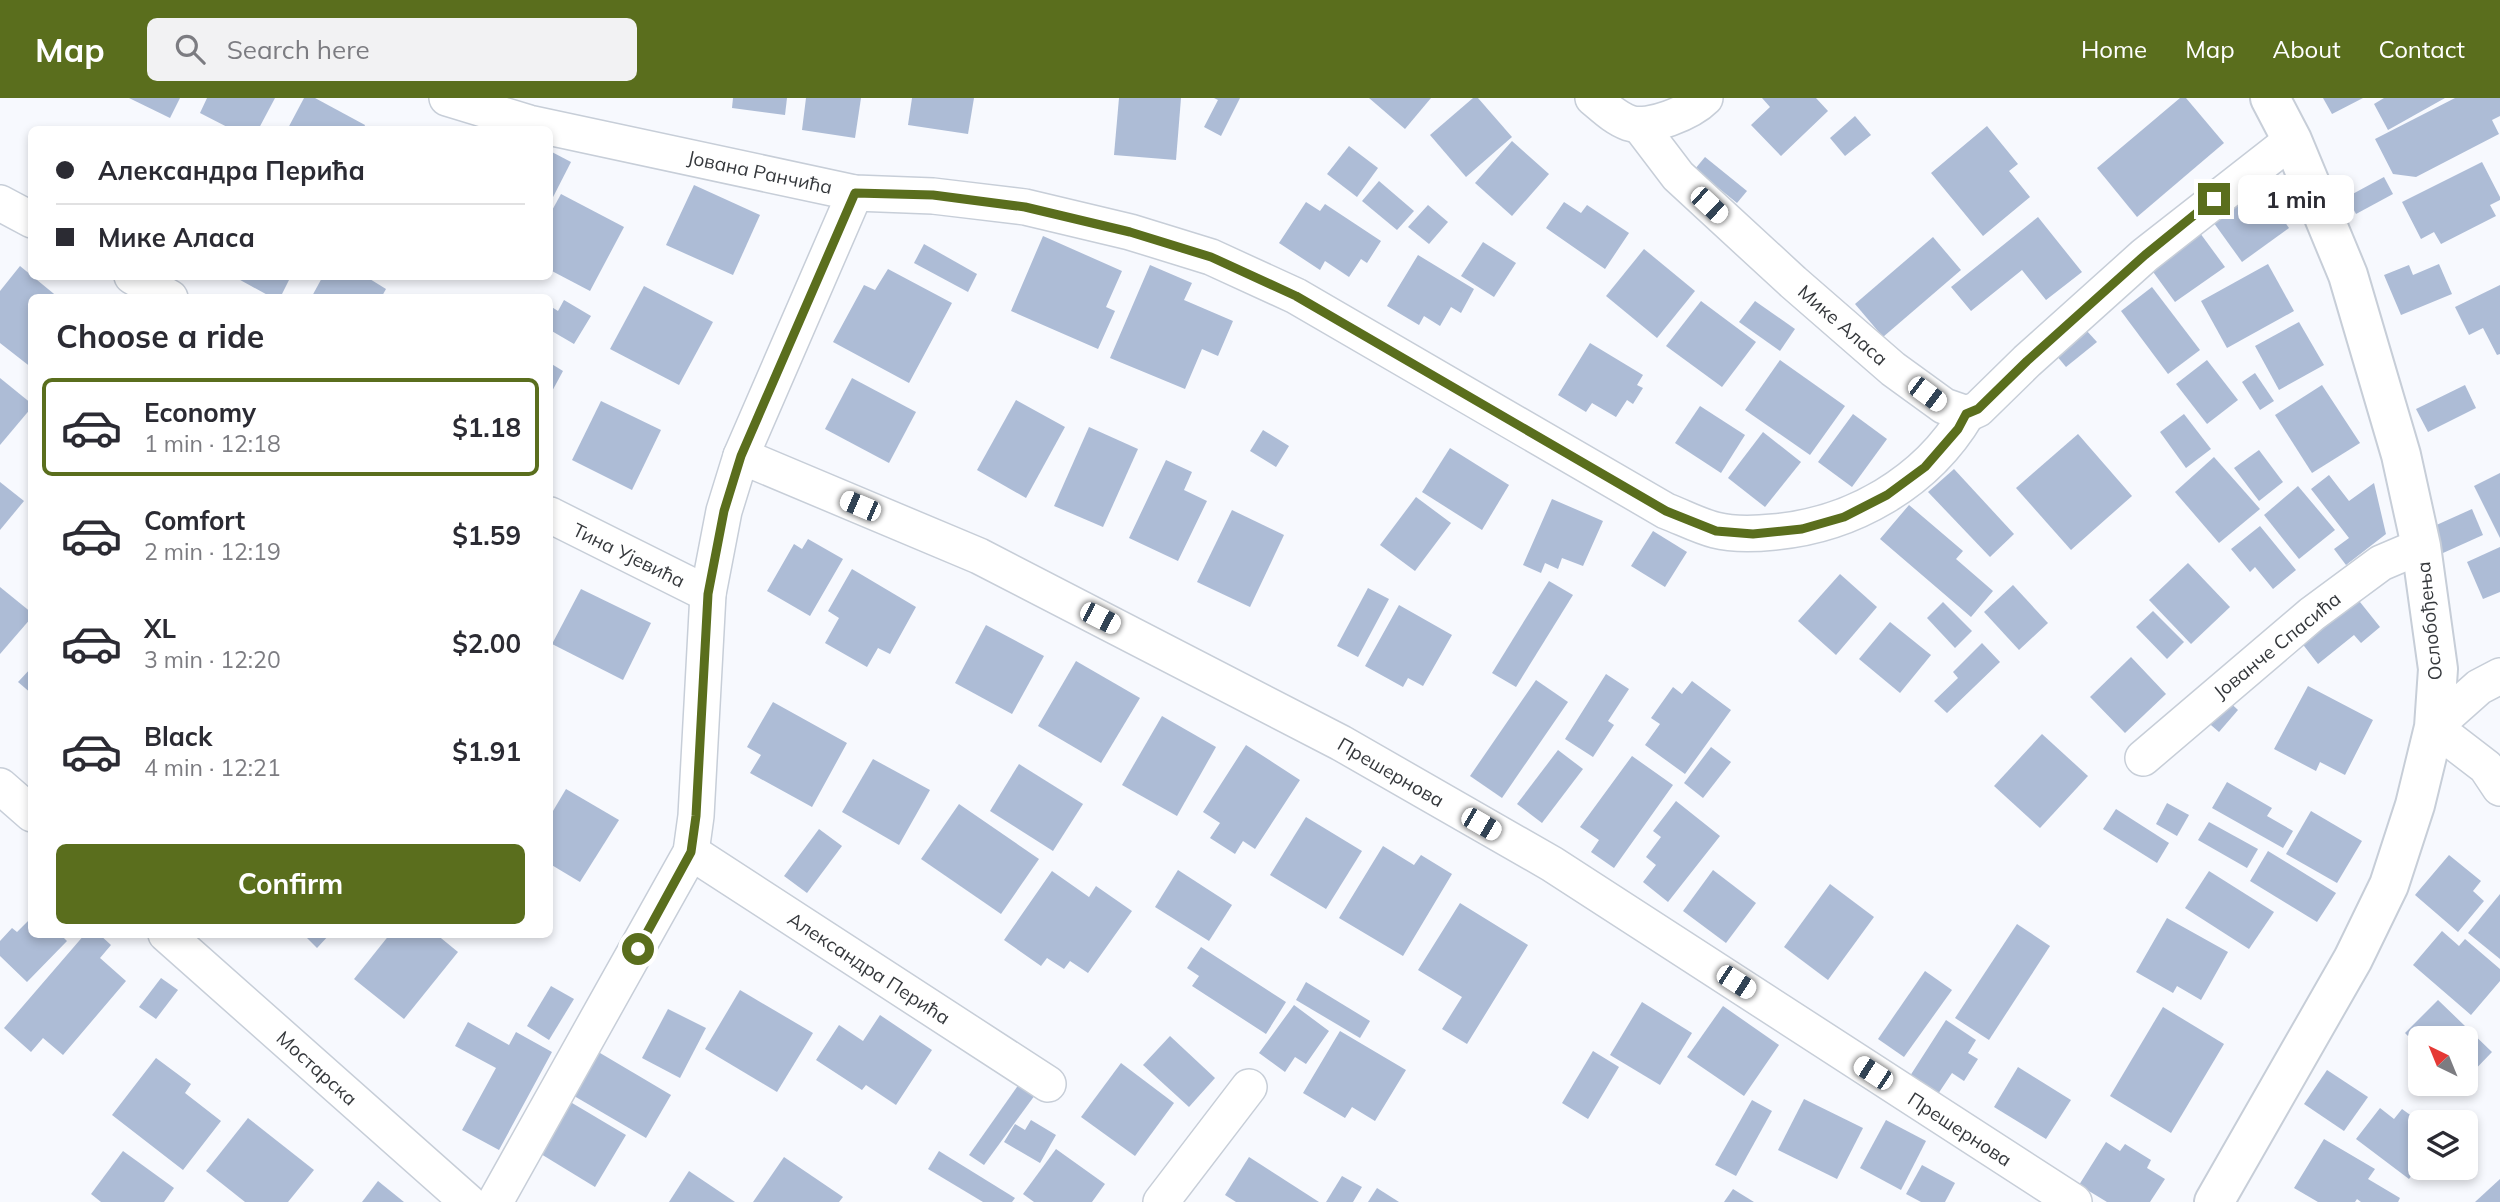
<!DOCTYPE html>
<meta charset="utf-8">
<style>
body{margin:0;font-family:Mulish,sans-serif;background:#f2f2f3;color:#2b2b33;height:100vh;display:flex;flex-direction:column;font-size:26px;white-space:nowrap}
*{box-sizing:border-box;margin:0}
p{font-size:23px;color:#7c7c81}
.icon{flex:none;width:38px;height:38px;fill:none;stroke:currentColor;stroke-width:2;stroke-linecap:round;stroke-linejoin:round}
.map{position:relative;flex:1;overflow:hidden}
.drawer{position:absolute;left:28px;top:196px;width:525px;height:644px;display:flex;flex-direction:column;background:#fff;border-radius:10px;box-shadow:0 4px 10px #0003}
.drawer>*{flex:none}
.hud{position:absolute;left:28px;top:28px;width:525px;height:154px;border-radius:10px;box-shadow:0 4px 10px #0003;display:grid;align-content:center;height:154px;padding:0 28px;background:#fff}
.needle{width:46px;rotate:317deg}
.controls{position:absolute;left:2408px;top:928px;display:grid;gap:14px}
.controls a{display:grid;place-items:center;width:70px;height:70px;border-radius:10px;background:#fff;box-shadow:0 4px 10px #0003;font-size:35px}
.end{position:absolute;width:32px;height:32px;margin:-16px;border:9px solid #5a6e1d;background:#fff;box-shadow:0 0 0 4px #fff}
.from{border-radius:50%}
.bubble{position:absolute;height:49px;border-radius:10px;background:#fff;box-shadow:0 4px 10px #0003;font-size:23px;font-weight:700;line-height:49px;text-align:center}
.car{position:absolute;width:21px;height:42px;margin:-21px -10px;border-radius:9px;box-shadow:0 0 5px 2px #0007;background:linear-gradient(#fff 24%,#345 0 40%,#fff 0 76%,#345 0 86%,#fff 0)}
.hud b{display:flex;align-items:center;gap:24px;height:66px;font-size:26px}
.hud b+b{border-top:2px solid #e1e1e2}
.hud i{width:18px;height:18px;background:#2b2b33}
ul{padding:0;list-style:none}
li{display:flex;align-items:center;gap:21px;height:98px;margin:0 14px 10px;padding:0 14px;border:4px solid transparent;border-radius:10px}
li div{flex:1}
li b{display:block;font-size:26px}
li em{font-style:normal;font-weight:700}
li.active{border-color:#5a6e1d}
li>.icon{width:63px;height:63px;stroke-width:1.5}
h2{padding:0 28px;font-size:32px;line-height:84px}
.primary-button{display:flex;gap:14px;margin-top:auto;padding:14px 28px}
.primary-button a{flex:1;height:80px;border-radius:10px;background:#5a6e1d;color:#fff;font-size:28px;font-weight:700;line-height:80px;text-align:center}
header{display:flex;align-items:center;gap:42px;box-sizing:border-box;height:98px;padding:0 35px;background:#5a6e1d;color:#fff}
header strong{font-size:33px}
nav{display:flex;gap:38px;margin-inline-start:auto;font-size:24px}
.search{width:490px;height:63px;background:#f2f2f3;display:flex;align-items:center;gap:18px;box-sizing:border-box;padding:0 24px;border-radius:10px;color:#7c7c81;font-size:26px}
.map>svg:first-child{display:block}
.building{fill:#adbcd6}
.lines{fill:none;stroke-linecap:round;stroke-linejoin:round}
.minor-casing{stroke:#c7ced8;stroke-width:38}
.tertiary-casing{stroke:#c7ced8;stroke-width:42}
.minor{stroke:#fff;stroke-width:35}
.tertiary{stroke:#fff;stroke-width:38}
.route{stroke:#5a6e1d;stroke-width:9}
.labels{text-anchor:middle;stroke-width:5;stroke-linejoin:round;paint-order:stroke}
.street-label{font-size:19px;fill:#35383c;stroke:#fff}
</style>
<header>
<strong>Map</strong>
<div class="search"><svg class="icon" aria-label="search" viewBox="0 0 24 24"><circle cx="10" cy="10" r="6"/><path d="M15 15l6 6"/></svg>Search here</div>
<nav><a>Home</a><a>Map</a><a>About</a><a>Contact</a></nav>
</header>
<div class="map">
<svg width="2500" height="1104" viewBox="0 0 2500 1104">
<rect width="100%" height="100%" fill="#f7f9fe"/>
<g class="building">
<path d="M129 0H180L170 20Z"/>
<path d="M207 0H275L258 32H233L200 15Z"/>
<path d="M304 0H315L365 27 363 32H287Z"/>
<path d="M733 0H787L785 17 732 10Z"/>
<path d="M806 0H861L855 40 802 32Z"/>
<path d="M912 0H974L968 36 908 27Z"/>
<path d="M1119 0H1181L1176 62 1114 57Z"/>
<path d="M1214 0H1240L1221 38 1204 29 1218 2Z"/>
<path d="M1369 0H1431L1405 31Z"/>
<path d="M1473 0H1478L1512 39 1466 79 1430 37Z"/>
<path d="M1762 0H1816L1828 13 1781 58 1751 27 1770 9Z"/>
<path d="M2180 0H2186L2224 45 2137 119 2097 70Z"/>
<path d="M2323 0H2363L2332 16Z"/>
<path d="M2384 0H2445L2388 32 2374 6Z"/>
<path d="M2455 0H2500V18L2492 22 2499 36 2416 79 2393 76 2375 41Z"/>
<path d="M1855 18 1871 37 1845 58 1830 40Z"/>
<path d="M1987 28 2018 66 2009 73 2030 99 1983 138 1931 75Z"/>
<path d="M1512 43 1549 76 1512 118 1475 85Z"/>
<path d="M1349 48 1378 70 1357 99 1327 76Z"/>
<path d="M550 53 571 64 550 105Z"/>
<path d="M1705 59 1747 93 1737 105 1695 71Z"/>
<path d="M2482 64 2500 99V102L2490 107 2496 118 2441 146 2434 134 2421 141 2402 104Z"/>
<path d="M2384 79 2393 96 2356 116 2347 99Z"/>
<path d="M1379 83 1414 113 1397 132 1362 103Z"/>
<path d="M694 87 760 117 733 177 666 147Z"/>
<path d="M2258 87 2289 130 2242 164 2211 121Z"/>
<path d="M561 96 624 129 590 193 550 172V116Z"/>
<path d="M1306 104 1320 113 1325 106 1381 143 1367 165 1361 161 1349 179 1325 163 1320 172 1279 145Z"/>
<path d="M1564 104 1581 115 1587 107 1629 135 1605 171 1546 130Z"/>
<path d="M1428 107 1448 124 1429 146 1408 129Z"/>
<path d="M2038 119 2082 174 2046 202 2022 172 1971 213 1951 189Z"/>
<path d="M2200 135 2225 169 2175 204 2151 171Z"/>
<path d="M1043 138 1122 173 1106 209 1115 213 1098 251 1011 213Z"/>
<path d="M1933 139 1961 172 1883 239 1855 206Z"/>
<path d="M1483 144 1516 165 1494 199 1461 178Z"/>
<path d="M924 146 977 176 968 194 914 165Z"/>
<path d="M1644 151 1695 193 1657 240 1606 198Z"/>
<path d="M1418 157 1474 191 1461 215 1451 209 1440 228 1424 218 1419 227 1387 208Z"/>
<path d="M2268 166 2294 213 2227 250 2201 203Z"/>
<path d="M2439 166 2452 196 2401 217 2384 177 2409 167 2413 177Z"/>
<path d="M1150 167 1192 185 1184 202 1233 223 1218 258 1202 251 1185 291 1110 260Z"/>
<path d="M20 168 59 200H32V270L0 245V193Z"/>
<path d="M888 171 952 205 909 285 833 244 864 187 875 192Z"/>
<path d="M233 178H291L280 200H273Z"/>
<path d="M323 178H365L386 191 381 200H311Z"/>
<path d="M2500 187V256L2497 257 2483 230 2469 237 2455 209Z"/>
<path d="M644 188 713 224 679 287 610 251Z"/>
<path d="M2152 189 2200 252 2168 276 2121 213Z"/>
<path d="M564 202 591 218 574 246 550 232V208L558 213Z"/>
<path d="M1701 203 1756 244 1722 289 1666 248Z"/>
<path d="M1755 203 1795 231 1780 253 1739 224Z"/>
<path d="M2299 224 2324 267 2279 292 2255 248Z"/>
<path d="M2086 232 2097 244 2066 269 2056 257Z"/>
<path d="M1590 245 1643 277 1637 287 1643 290 1633 306 1627 302 1616 319 1592 305 1586 314 1558 297Z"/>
<path d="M1780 262 1845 308 1810 357 1745 312Z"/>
<path d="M2207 262 2238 302 2207 326 2176 286Z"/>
<path d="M550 265 563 273 550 297Z"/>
<path d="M2255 275 2274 303 2260 312 2242 284Z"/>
<path d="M0 280 32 306V309L0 347Z"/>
<path d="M852 280 916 314 889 365 825 331Z"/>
<path d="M2322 287 2360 345 2312 375 2275 317Z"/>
<path d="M2465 287 2476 310 2428 334 2416 311Z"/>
<path d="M1016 302 1065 329 1026 400 977 372Z"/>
<path d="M601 303 661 332 632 392 572 362Z"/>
<path d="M1700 308 1745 337 1721 375 1675 345Z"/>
<path d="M1853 316 1887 341 1852 389 1818 364Z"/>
<path d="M2184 316 2211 351 2186 370 2160 334Z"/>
<path d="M1089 329 1138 351 1103 429 1054 408Z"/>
<path d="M1263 332 1289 348 1276 369 1250 353Z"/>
<path d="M1763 334 1801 364 1765 409 1728 380Z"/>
<path d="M2078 336 2132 398 2071 452 2016 390Z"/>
<path d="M1450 350 1509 387 1482 432 1422 394Z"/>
<path d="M2259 352 2283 384 2259 403 2234 370Z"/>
<path d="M2214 359 2260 411 2219 445 2175 394Z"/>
<path d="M1166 362 1192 374 1184 392 1207 403 1178 463 1129 440Z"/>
<path d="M1954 371 2014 436 1990 459 1928 394Z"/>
<path d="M2500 375V440L2474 388Z"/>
<path d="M2329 377 2349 403 2374 385 2386 436 2346 467 2334 451 2349 440 2311 391Z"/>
<path d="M0 384 24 403 0 432Z"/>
<path d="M2298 388 2335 432 2299 461 2264 417Z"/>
<path d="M1416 399 1451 425 1415 473 1380 447Z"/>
<path d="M1552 401 1603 423 1583 468 1562 460 1558 471 1545 465 1541 475 1523 467Z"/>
<path d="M1909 407 1963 453 1956 461 1993 493 1971 519 1880 441Z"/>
<path d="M2472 411 2483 437 2443 455 2432 429Z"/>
<path d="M1232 412 1284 437 1250 509 1197 484Z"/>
<path d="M2260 428 2296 472 2273 491 2255 469 2250 474 2231 451Z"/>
<path d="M1653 433 1687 454 1665 489 1631 468Z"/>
<path d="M808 441 843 461 810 518 767 493 794 446 802 451Z"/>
<path d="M2500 449V494L2483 501 2467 464Z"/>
<path d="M2188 465 2230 509 2191 546 2149 502Z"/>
<path d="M852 471 916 509 890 556 878 550 867 569 825 545 839 520 828 513Z"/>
<path d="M1840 476 1877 509 1836 557 1798 523Z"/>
<path d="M1549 483 1573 497 1516 589 1492 575Z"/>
<path d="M2013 487 2048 525 2019 552 1984 514Z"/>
<path d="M0 489 32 515V519L0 556Z"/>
<path d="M1368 490 1389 501 1358 559 1337 548Z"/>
<path d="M581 491 651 525 623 582 552 546Z"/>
<path d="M2356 499 2380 529 2361 545 2354 537 2318 566 2301 544Z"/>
<path d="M1943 504 1972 533 1955 550 1927 520Z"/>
<path d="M1399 507 1452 537 1423 588 1408 580 1403 589 1365 568Z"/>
<path d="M2153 513 2184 544 2167 561 2136 529Z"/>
<path d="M1890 524 1931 557 1900 595 1859 561Z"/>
<path d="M986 527 1044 558 1012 616 955 585Z"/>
<path d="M1982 545 2000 564 1947 615 1934 603 1958 580 1953 574Z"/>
<path d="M2131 559 2166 596 2125 635 2090 599Z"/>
<path d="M1076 563 1140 600 1101 665 1038 628Z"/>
<path d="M32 569V596L18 584Z"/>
<path d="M1606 576 1629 591 1608 623 1614 627 1593 659 1565 641Z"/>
<path d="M1536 582 1568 604 1502 700 1470 678Z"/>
<path d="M1692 583 1731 612 1685 676 1645 647 1660 626 1651 620 1673 589 1682 596Z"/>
<path d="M2308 588 2373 622 2345 677 2320 664 2316 673 2274 651Z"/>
<path d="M2224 599 2238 612 2219 634 2204 621Z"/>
<path d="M773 604 847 645 812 709 750 675 761 657 747 649Z"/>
<path d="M1162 618 1216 649 1177 718 1122 687Z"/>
<path d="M2042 636 2088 678 2040 730 1994 688Z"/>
<path d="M1246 647 1300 682 1255 751 1243 743 1235 756 1210 740 1220 725 1203 714Z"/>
<path d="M1711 649 1731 664 1703 700 1684 685Z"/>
<path d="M1558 652 1583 671 1542 725 1517 706Z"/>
<path d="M1632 658 1673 687 1614 770 1591 754 1599 742 1580 729Z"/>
<path d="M873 661 930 692 899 747 842 714Z"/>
<path d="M1019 666 1083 706 1053 753 990 713Z"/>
<path d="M2227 684 2272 710 2267 718 2293 733 2283 750 2212 710Z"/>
<path d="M566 691 619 722 580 784 550 766V718Z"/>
<path d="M1676 703 1720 738 1668 804 1643 784 1656 767 1646 759 1661 739 1653 733Z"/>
<path d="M2167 705 2189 717 2177 738 2156 726Z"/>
<path d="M959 706 1039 761 1001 816 921 761Z"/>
<path d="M2116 711 2169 745 2157 765 2103 731Z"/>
<path d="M2311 713 2362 743 2337 785 2286 756Z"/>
<path d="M1306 719 1362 753 1326 811 1270 777Z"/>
<path d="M2209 724 2258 751 2247 770 2198 742Z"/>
<path d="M819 731 842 748 807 795 784 778Z"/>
<path d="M1383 748 1414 767 1421 757 1452 776 1403 858 1339 820Z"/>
<path d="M2268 753 2336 795 2317 824 2250 783Z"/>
<path d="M2449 757 2481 783 2473 793 2484 803 2458 834 2415 797Z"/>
<path d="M1178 772 1232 807 1209 843 1155 809Z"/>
<path d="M1713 772 1756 805 1726 845 1683 813Z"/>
<path d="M1052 773 1089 799 1096 788 1132 813 1088 875 1070 863 1064 871 1047 860 1041 868 1004 842Z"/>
<path d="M2209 773 2274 814 2249 851 2185 810Z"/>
<path d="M1830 786 1874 819 1828 882 1784 849Z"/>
<path d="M2500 796V861L2468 835Z"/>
<path d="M1460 805 1528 847 1467 946 1442 931 1462 899 1418 872Z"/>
<path d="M32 819V836H60L67 843 27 884 0 858V843L12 830 17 834Z"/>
<path d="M2167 820 2228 854 2201 902 2177 888 2173 895 2136 874Z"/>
<path d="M2017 826 2050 848 1989 942 1955 920Z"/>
<path d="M2442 833 2459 848 2465 841 2500 871V883L2471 917 2413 867Z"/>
<path d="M85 836H99L111 847 100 860 126 883 63 957 43 940 31 954 4 930Z"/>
<path d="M303 836H330L317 850Z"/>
<path d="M390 836H436L458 854 404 921 354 881Z"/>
<path d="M1201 849 1286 904 1266 936 1192 888 1199 878 1187 870Z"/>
<path d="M1925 873 1952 892 1904 959 1878 941Z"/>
<path d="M161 880 178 892 156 921 139 909Z"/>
<path d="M1306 884 1370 923 1360 940 1296 902Z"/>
<path d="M551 888 574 901 549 942 527 928Z"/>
<path d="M740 892 813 935 777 994 705 951Z"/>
<path d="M2438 902 2492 954 2466 981V940H2420V950L2405 935Z"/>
<path d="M1642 904 1692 935 1660 987 1610 957Z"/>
<path d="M1294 907 1329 933 1306 966 1295 959 1285 974 1259 955Z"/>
<path d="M1723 908 1779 947 1744 998 1687 959Z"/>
<path d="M2163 909 2224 946 2171 1035 2110 998Z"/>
<path d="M668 911 706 930 680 980 642 960Z"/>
<path d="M880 917 932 952 896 1007 866 987 862 992 816 962 839 927 863 943Z"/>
<path d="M1946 922 1976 942 1968 955 1978 961 1964 983 1952 975 1938 996 1910 978Z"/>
<path d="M468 924 509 947 516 934 552 954 499 1052 462 1032 496 970 455 948Z"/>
<path d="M1340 933 1406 972 1375 1023 1352 1009 1345 1020 1303 995Z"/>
<path d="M1170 938 1215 980 1189 1009 1143 967Z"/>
<path d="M595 952 671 997 646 1040 569 995Z"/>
<path d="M1593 953 1619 969 1588 1021 1562 1005Z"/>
<path d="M156 960 191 986 185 995 221 1023 183 1072 112 1017Z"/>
<path d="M1121 965 1174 1005 1135 1058 1081 1019Z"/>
<path d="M2018 969 2071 1002 2046 1041 1994 1009Z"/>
<path d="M2327 972 2368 999 2344 1033 2304 1006Z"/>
<path d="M2435 985H2461L2448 998Z"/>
<path d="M1019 986 1035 997 984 1067 969 1057Z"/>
<path d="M1804 1001 1863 1030 1837 1081 1778 1052Z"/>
<path d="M567 1002 626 1037 595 1089 536 1053Z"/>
<path d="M1752 1002 1772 1013 1736 1078 1715 1067Z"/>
<path d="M2380 1010 2394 1021 2402 1011 2420 1024V1047L2414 1055 2420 1060V1066L2409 1081 2356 1041Z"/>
<path d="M248 1020 314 1072 288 1104H245L206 1073Z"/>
<path d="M1031 1022 1056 1037 1040 1065 1004 1044 1015 1026 1025 1032Z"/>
<path d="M1886 1022 1926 1043 1901 1092 1860 1070Z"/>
<path d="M2324 1041 2375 1071 2368 1081 2400 1100 2398 1104H2361L2357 1101 2355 1104H2318L2294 1090Z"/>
<path d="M2106 1044 2120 1053 2125 1046 2151 1062 2147 1070 2165 1081 2150 1104H2107L2079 1087Z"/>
<path d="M1056 1051 1105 1086 1092 1104H1034L1023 1096Z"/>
<path d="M123 1053 174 1090 164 1104H101L91 1096Z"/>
<path d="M939 1053 1015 1100 1012 1104H983L928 1071Z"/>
<path d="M784 1059 843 1099 839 1104H753Z"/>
<path d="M1249 1059 1319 1104H1236L1225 1097Z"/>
<path d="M1922 1067 1955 1085 1945 1104H1921L1906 1096Z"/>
<path d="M689 1073 735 1104H669Z"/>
<path d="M1342 1078 1362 1089 1353 1104H1326Z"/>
<path d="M2500 1081V1104H2475Z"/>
<path d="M378 1083 404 1104H362Z"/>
<path d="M1377 1090 1399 1104H1368Z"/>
<path d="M1733 1091 1754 1104H1724Z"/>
</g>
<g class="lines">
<defs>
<g id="minor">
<path d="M447 0 529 25 855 95 933 98 1025 109 1130 134 1211 159 1296 198 1666 413C1682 419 1699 428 1715 432 1734 437 1755 436 1774 434 1852 427 1926 385 1967 316"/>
<path d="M1593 0C1604 9 1615 20 1629 25 1649 32 1691 14 1705 0"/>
<path d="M1640 28 1678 78 1793 184 1893 271 1944 308 1967 316 1978 311 2027 263 2145 157 2292 42"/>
<path d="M0 105 32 122"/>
<path d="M132 178 170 200"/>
<path d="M741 358 979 458 1341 645 1552 766 2074 1104"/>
<path d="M550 417 708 496"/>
<path d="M2500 578 2479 589 2434 629 2486 669 2500 690"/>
<path d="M2143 660 2312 516 2381 465 2421 448"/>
<path d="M0 688 32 716"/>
<path d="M691 754 1048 986"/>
<path d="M166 836 468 1104"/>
<path d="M495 1104 691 754 696 718 708 496 724 413 741 358 855 95"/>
<path d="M1161 1104 1249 989"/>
</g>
<path id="tertiary" d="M2214 1104 2353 861 2389 787 2415 707 2434 629 2438 571 2421 448 2401 357 2348 177 2292 42 2270 0"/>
</defs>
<use href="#minor" class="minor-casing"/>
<use href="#tertiary" class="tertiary-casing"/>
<use href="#minor" class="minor"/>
<use href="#tertiary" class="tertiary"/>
</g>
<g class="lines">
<path class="route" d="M638 851 691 754 696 718 708 496 724 413 741 358 855 95 933 97 1025 109 1130 134 1211 159 1296 198 1666 413 1716 433 1753 436 1802 431 1844 419 1887 397 1925 369 1958 331 1966 316 1978 311 2027 263 2145 157 2214 101"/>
</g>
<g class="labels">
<g class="street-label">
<text transform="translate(760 74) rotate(12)" y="7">Јована Ранчића</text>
<text transform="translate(1843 227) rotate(41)" y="7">Мике Аласа</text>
<text transform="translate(629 457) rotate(26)" y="7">Тина Ујевића</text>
<text transform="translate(2429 523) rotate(-96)" y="7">Ослобођења</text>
<text transform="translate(2277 547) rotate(-39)" y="7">Јованче Спасића</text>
<text transform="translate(1391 674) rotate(30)" y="7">Прешернова</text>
<text transform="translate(869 870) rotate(33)" y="7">Александра Перића</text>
<text transform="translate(317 970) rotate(42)" y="7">Мостарска</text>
<text transform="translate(1960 1031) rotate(33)" y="7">Прешернова</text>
</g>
</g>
</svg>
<div class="controls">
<a><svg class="needle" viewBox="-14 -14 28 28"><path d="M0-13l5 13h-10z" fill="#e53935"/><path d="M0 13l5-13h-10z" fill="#7c7c81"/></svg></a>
<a><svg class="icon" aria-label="layers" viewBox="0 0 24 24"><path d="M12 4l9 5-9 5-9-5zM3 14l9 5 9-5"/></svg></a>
</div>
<i class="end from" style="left:638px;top:851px"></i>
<i class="end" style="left:2214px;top:101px"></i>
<div class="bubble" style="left:2238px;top:77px;width:116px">1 min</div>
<i class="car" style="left:1709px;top:107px;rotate:133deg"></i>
<i class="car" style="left:1927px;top:296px;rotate:127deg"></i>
<i class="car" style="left:860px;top:408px;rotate:293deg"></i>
<i class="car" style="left:1100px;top:520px;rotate:117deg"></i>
<i class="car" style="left:1481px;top:726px;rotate:120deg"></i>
<i class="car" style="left:1736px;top:884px;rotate:123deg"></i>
<i class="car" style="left:1873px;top:975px;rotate:303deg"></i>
<div class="hud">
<b><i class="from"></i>Александра Перића</b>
<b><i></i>Мике Аласа</b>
</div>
<section class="drawer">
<h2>Choose a ride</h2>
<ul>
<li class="active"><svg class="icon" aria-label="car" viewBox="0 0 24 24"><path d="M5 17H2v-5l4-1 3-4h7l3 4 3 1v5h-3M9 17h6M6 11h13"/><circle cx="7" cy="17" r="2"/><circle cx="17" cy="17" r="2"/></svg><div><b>Economy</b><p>1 min · 12:18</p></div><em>$1.18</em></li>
<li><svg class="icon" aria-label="car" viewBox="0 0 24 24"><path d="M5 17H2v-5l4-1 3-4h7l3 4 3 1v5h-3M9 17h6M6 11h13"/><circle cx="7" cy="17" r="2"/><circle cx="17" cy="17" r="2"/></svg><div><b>Comfort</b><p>2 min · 12:19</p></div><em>$1.59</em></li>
<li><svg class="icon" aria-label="car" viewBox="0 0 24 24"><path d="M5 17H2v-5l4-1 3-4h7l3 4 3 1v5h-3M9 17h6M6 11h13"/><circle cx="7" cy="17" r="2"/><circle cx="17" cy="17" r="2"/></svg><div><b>XL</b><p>3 min · 12:20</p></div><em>$2.00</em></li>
<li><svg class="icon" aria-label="car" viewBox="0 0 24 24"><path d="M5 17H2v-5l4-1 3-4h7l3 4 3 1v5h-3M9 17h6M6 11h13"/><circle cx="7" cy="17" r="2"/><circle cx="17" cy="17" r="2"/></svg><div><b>Black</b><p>4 min · 12:21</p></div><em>$1.91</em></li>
</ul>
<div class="primary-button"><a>Confirm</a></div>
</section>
</div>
